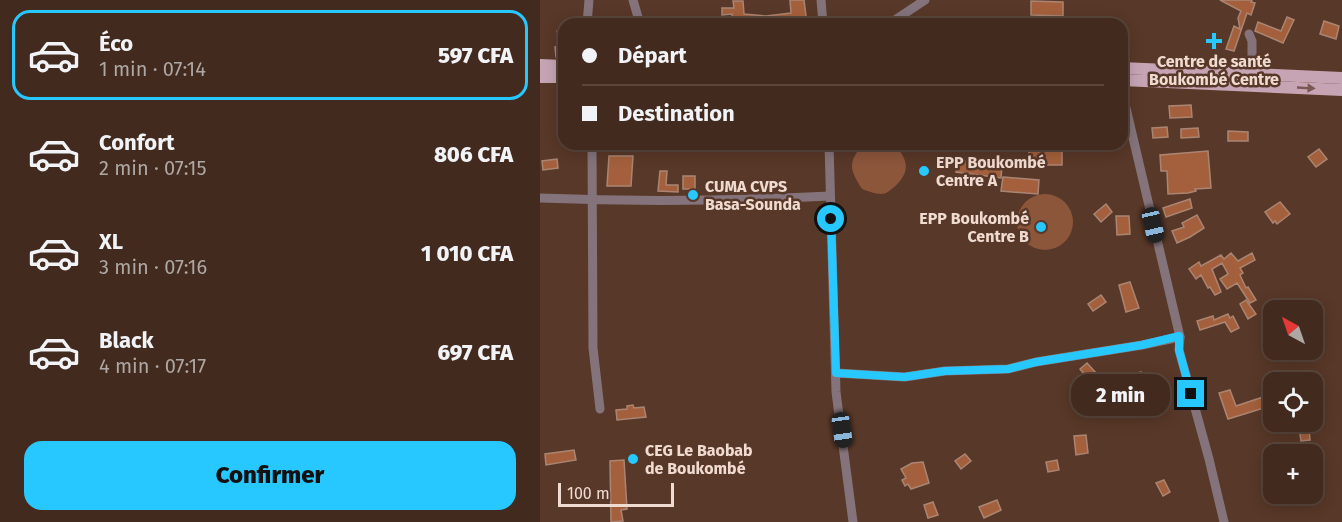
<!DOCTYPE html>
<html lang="fr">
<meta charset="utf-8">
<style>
body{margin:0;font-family:"Fira Sans",sans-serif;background:#493227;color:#f1f3f6;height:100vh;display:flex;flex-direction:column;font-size:22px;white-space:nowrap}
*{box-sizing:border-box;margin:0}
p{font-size:20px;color:#aea7a4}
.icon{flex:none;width:33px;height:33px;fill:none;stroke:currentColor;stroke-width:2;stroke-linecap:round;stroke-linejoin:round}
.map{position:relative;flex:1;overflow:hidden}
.sheet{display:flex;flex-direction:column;background:#422a1e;width:540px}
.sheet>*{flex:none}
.top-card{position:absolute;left:18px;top:18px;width:570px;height:132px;border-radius:18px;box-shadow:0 3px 15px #0003,0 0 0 2px #5a463c;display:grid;align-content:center;height:132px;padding:0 24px;background:#422a1e}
.needle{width:39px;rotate:320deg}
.controls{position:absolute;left:723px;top:300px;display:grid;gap:12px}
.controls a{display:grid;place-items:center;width:60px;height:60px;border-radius:12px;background:#422a1e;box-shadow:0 3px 15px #0003,0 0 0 2px #5a463c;font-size:30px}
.scale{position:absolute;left:18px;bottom:15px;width:116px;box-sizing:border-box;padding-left:6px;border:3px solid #f0dbd1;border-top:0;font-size:16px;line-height:21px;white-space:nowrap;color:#f0dbd1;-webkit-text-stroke:4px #583828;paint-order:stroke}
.end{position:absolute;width:27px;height:27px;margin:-14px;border:8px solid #27c8ff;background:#111;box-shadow:0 0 0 3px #111}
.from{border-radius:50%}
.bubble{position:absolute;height:42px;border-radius:18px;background:#422a1e;box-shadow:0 3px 15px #0003,0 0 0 2px #5a463c;font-size:20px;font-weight:800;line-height:42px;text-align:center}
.car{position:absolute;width:18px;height:36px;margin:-18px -9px;border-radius:8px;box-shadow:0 0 4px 2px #0007;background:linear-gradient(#222 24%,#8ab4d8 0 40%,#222 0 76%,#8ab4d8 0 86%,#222 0)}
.top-card b{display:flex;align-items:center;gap:21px;height:57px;font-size:22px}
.top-card b+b{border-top:2px solid #5a463c}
.top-card i{width:15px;height:15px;background:#f1f3f6}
ul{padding:10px 0 0;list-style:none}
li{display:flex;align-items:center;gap:18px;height:90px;margin:0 12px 9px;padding:0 12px;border:3px solid transparent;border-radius:18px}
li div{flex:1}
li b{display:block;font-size:22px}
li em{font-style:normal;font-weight:800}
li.selected{border-color:#27c8ff}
li>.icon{width:54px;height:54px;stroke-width:1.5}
.action{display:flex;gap:12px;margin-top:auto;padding:12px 24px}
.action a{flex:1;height:69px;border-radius:18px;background:#27c8ff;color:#111;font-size:24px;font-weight:800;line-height:69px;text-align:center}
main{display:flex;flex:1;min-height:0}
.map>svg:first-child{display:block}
.green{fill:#8c563b}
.building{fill:#a4603c;stroke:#ab8573;stroke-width:1.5}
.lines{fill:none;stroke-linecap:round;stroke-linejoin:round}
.minor{stroke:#84737b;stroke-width:9}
.major{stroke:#c6a4b4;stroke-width:12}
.oneway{fill:#795852}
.route{stroke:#27c8ff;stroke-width:8}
.poi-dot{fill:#27c8ff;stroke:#583828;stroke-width:2}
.labels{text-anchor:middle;stroke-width:5;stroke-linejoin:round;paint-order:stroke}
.poi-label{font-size:16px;font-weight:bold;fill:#f0dbd1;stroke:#583828;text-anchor:start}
</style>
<main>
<section class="sheet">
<ul>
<li class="selected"><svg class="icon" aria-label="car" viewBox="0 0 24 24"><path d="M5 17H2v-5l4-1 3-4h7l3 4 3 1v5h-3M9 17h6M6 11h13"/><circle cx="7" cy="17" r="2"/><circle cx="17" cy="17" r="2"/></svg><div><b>Éco</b><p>1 min · 07:14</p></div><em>597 CFA</em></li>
<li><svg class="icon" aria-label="car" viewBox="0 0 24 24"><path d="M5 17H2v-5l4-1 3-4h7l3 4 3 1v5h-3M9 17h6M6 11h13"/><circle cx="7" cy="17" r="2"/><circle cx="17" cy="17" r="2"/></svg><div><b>Confort</b><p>2 min · 07:15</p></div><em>806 CFA</em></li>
<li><svg class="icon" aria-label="car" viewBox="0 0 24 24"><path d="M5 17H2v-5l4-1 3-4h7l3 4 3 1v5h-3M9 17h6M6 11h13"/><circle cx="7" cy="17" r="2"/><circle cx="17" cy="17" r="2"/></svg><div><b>XL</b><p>3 min · 07:16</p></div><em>1 010 CFA</em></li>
<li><svg class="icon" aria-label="car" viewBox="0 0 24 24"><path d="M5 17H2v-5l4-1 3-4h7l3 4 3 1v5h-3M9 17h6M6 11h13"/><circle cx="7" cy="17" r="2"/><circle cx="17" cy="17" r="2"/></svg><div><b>Black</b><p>4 min · 07:17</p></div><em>697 CFA</em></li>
</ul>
<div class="action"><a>Confirmer</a></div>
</section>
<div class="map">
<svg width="802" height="522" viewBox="0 0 802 522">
<rect width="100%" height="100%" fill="#583828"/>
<g class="green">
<path d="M323 144H354C369 160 371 173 353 188 349 191 346 194 341 194 335 194 328 191 322 189 310 169 307 164 323 144Z"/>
<circle cx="505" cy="222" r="28"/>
</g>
<g class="building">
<path d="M250 0H264L267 24H192V14L182 15V8H194L193 1H203L204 14 226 16 251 13Z"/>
<path d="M680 0H712L711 2 715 3 711 15 707 13 694 51 686 49 694 26 700 29 698 18 701 11Z"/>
<path d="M491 1 523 2V16L491 15Z"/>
<path d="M747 17 754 20 743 43 715 31 718 22 741 31Z"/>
<path d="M784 21 799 26 796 39 780 34Z"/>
<path d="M24 29V57H16L15 47 22 46 17 31Z"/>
<path d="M651 105 652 117 630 118 629 106Z"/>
<path d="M627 127 628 137 613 138 612 128Z"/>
<path d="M658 128 659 137 641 138V129Z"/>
<path d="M688 131 708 132V141H688Z"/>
<path d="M779 149 787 159 776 167 768 157Z"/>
<rect x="489" y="151" width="33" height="14"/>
<path d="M668 151 671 188 655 189 656 191 648 193 628 194 627 171H621L620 155Z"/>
<path d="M69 156H93L91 186H67Z"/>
<path d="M17 159 18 168 3 170 2 161Z"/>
<path d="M418 160 462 166 461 178 416 172Z"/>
<path d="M120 171H127L126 185H138V192L118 191Z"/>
<rect x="143" y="176" width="12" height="13"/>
<path d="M463 177 499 180 498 194 461 191Z"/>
<path d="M650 199 652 208 626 217 623 208Z"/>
<path d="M740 202 750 214 737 224 735 221 733 223 725 212Z"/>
<path d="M566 204 572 212 561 222 554 214Z"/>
<path d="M657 215 664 228 650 237 637 243 632 231 644 227 642 223Z"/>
<path d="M576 216H589L590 234 577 235Z"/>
<path d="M691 253 698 261 712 253 715 260 700 268 703 273 700 275 706 288 708 287 716 300 710 303 697 283 687 289 680 279 688 274 682 263 672 269 681 292 675 295 670 287 668 288 661 275 656 279 649 269 659 262 661 266 681 255 684 259Z"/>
<path d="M590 282 599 308 586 312 579 285Z"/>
<path d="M561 295 566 302 553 311 548 304Z"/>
<path d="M706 300 716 314 708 319 700 304Z"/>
<path d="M688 314 690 318 693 316 699 328 691 332 685 322 660 330 657 321 673 316 674 320Z"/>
<path d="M547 363 556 373 548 379 540 369Z"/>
<path d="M601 372 607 384 599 388 593 375Z"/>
<path d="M690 390 696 406 723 397 727 407 688 419 679 393Z"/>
<path d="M93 405 94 408 104 407 106 417 77 420 76 410 87 409V406Z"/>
<path d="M769 427 770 440 761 441 759 428Z"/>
<path d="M546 435 548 453 536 455 534 436Z"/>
<path d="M34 450 36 460 6 465 5 454Z"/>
<path d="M425 454 431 461 421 469 415 461Z"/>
<path d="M84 460 87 509 81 510 83 521 71 522 70 461Z"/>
<path d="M517 460 519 470 508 472 506 462Z"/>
<path d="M383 462 389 483 371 489 368 484 365 486 362 480 366 478 361 469 372 463Z"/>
<path d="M624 480 630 492 623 496 616 483Z"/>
<path d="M457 500 461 510 444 518 439 507Z"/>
<path d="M393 502 398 515 388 518 384 505Z"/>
</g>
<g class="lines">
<g class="minor">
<path d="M93 0 100 24"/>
<path d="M281 0 283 24"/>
<path d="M47 24 49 0"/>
<path d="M349 24 385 0"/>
<path d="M709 34 712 41V58"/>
<path d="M582 91 640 337 639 350 669 459 684 522"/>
<path d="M52 144 53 348 60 409"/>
<path d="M289 144 296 392 313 522"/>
<path d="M0 198C96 202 193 201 290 196"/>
<path d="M296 373 365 377 405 371 468 369 496 362 602 345 640 337"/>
</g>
<g class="major">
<path d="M0 65 24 66"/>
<path d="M582 68 802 78"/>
<path d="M0 77H24"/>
<path d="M582 80 802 90"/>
</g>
</g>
<defs><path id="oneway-solid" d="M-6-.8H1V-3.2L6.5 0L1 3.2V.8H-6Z" transform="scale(1.5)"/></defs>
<use class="oneway" href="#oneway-solid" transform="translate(766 88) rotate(3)"/>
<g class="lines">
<path class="route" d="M291 219 296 373 364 377 405 371 468 369 496 362 602 345 639 336V350L651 394"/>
</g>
<g class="poi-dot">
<path d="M671 32h6v6h6v6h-6v6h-6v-6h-6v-6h6z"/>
<circle cx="384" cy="171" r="6"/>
<circle cx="153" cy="195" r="6"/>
<circle cx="501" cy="227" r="6"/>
<circle cx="93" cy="459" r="6"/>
</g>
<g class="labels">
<g class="poi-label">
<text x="674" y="67" text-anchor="middle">Centre de santé<tspan x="674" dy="18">Boukombé Centre</tspan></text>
<text x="396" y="168">EPP Boukombé<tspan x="396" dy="18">Centre A</tspan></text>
<text x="165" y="192">CUMA CVPS<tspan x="165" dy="18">Basa-Sounda</tspan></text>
<text x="489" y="224" text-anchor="end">EPP Boukombé<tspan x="489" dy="18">Centre B</tspan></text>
<text x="105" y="456">CEG Le Baobab<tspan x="105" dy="18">de Boukombé</tspan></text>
</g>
</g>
</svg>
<div class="controls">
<a><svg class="needle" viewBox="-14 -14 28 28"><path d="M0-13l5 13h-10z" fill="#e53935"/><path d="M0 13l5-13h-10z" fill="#aea7a4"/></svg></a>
<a><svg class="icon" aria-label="locate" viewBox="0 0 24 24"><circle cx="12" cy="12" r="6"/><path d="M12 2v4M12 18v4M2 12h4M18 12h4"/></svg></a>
<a>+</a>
</div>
<div class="scale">100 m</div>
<i class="end from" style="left:291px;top:219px"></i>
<i class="end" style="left:651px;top:394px"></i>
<div class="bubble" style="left:531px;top:374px;width:99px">2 min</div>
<i class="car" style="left:613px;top:225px;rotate:167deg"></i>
<i class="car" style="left:302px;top:430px;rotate:172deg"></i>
<div class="top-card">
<b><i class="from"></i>Départ</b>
<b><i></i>Destination</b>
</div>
</div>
</main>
